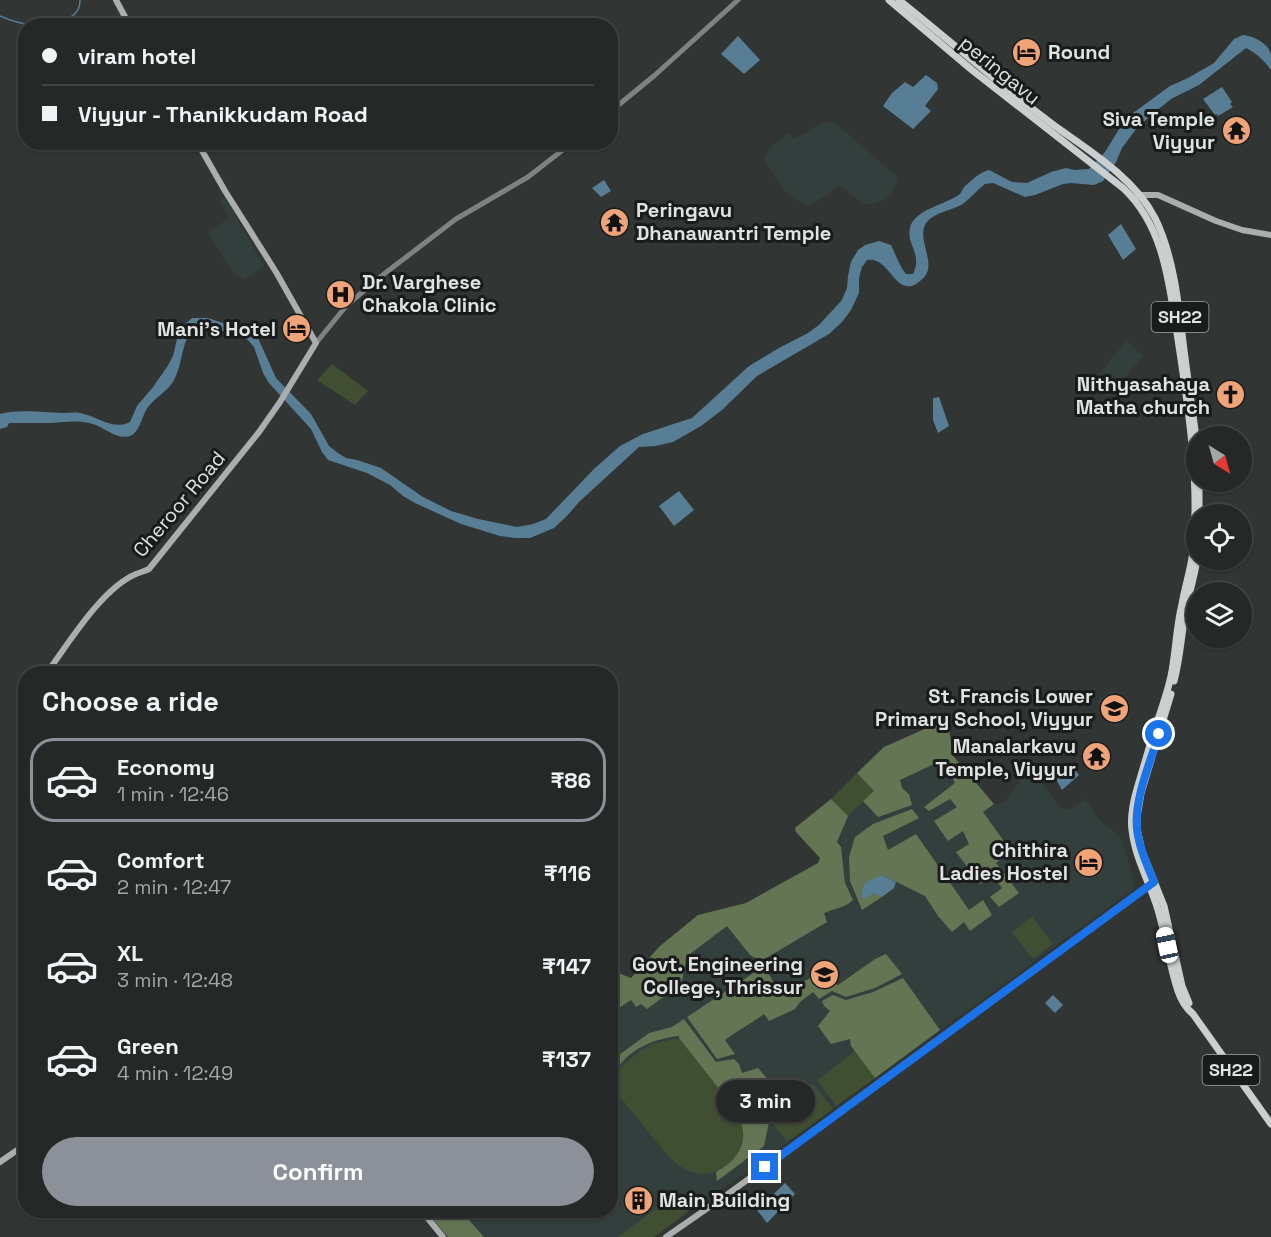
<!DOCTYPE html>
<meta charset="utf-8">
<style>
body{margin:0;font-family:"Space Grotesk",sans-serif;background:#313433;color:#f1f3f6;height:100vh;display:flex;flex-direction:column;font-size:22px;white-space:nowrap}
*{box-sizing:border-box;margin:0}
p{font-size:20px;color:#a3a6a7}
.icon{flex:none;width:33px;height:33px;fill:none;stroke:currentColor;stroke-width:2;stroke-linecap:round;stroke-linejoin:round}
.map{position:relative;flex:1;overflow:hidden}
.drawer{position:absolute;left:18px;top:666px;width:600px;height:552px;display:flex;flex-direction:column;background:#252827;border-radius:24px;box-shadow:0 2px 4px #0004,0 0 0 2px #424444}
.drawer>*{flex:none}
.top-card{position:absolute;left:18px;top:18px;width:600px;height:132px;border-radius:24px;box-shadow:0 2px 4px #0004,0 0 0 2px #424444;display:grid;align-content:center;height:132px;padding:0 24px;background:#252827}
.needle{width:39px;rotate:143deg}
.buttons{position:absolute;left:1186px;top:426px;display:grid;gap:12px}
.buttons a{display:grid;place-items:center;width:66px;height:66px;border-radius:50%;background:#252827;box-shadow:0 2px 4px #0004,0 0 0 2px #424444;font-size:30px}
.end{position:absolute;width:27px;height:27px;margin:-14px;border:8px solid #1a73e8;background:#fff;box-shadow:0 0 0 3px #fff}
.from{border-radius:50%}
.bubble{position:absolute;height:42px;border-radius:21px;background:#252827;box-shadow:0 2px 4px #0004,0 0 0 2px #424444;font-size:20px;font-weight:700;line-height:42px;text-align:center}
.car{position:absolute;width:18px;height:36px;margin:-18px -9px;border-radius:8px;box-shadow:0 0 4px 2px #0007;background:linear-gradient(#fff 24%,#345 0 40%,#fff 0 76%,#345 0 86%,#fff 0)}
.top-card b{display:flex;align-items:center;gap:21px;height:57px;font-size:22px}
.top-card b+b{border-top:2px solid #424444}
.top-card i{width:15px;height:15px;background:#f1f3f6}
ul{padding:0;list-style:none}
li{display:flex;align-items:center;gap:18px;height:84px;margin:0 12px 9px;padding:0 12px;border:3px solid transparent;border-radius:24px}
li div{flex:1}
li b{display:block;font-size:22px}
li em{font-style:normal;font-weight:700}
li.on{border-color:#8c9099}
li>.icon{width:54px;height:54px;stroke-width:1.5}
h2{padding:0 24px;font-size:27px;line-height:72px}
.cta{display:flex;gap:12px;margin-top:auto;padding:12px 24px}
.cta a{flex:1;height:69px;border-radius:36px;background:#8c9099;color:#fff;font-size:24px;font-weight:700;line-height:69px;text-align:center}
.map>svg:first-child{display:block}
.built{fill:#333f3d}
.green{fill:#404e32}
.forest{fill:#637553}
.water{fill:#587e95}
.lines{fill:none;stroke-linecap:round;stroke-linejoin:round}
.stream{stroke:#587e95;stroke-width:1.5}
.tertiary{stroke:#808282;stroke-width:5}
.secondary{stroke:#aaaeae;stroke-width:6}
.primary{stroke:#cbcfd0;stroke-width:7}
.route{stroke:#1a73e8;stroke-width:8}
.labels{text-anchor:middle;stroke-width:6;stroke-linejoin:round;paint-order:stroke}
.shield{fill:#1a1c1c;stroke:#a5a7a7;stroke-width:1.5}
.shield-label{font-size:18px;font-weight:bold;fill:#e0e3e2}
.poi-label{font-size:20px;font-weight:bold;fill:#e0e3e2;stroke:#1a1c1c;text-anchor:end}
.street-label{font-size:20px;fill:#e0e3e2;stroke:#1a1c1c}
</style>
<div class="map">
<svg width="1271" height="1237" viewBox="0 0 1271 1237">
<rect width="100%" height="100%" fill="#313534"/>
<g class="built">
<path d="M828 121 835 123 899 178 893 190 884 200 871 205 862 203 839 185 829 194 807 206 791 197 781 186 764 158 770 148 788 133 793 138 804 134 817 126Z"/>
<path d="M225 197 264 266 245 280 233 273 208 232 229 218 219 200Z"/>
<path d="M1126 341 1143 356 1107 398 1090 385Z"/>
<path d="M1113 690 1130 715 1115 727 1097 702Z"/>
<path d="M947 719 954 757 994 804 1004 802 1030 768 1062 809H1070L1086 799 1098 818 1122 839 1134 882 1132 890 747 1172 688 1212 654 1237H448L426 1211 610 1210 611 970 631 978 660 946 698 915 746 903 818 863 820 858 796 832 795 828 831 799 884 747Z"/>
</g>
<g class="green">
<path d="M332 364 368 391 355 405 317 380Z"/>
<path d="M857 773 874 791 848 816 831 799Z"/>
<path d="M1032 916 1053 944 1033 959 1012 932Z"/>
<path d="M679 1038 734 1108C738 1115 742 1121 743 1129 747 1158 718 1180 691 1172 682 1169 675 1162 668 1156L612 1087 617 1073 625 1063 636 1054 651 1044Z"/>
<path d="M855 1051 875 1078 836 1106 817 1080Z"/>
<path d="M813 1084 833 1109 787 1142 774 1125 776 1112Z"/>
<path d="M678 1202 688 1212 654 1237H618L662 1204Z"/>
</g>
<g class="forest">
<path d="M947 719 954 757 994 804 983 812 1011 851 996 863 1019 893 999 907 990 897 1002 888 991 875 980 884 956 852 969 844 963 831 948 841 934 821 957 807 950 799 929 811 924 807 955 783 943 760 900 780 902 788 909 794 912 805 878 817 863 801 874 791 857 773 884 747Z"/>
<path d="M831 799 848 816 837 842 841 847 845 883 853 900C843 909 835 908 824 913L827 922 761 961 750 955 727 926 686 957 685 968 681 984 647 1009 641 1004 636 1007 631 1000 619 1008H611V970L631 978 660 946 698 915 746 903 818 863 820 858 796 832 795 828Z"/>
<path d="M912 809 919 818 883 836 888 850 916 834 969 910 983 900 992 915 970 931 964 922 952 932 938 916 925 896 882 875 867 898 873 892 882 897 862 910 850 881 849 857 855 837 873 824Z"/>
<path d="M886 954 902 974 875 988 846 997 832 991 819 999 813 992 800 1002 795 1009 769 1021 764 1014C751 1024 738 1030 725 1040L735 1054 717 1059 687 1017 764 966 778 990C790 987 811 981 818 971L831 983 838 985 875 959Z"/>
<path d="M903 978 940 1030 875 1078 851 1046 850 1039 831 1044 818 1026 830 1011 824 1006 822 1001 833 995 846 1000 873 992Z"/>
<path d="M684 1019 716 1062 734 1059 739 1064 742 1073 758 1068 771 1083 772 1087 763 1102 772 1108 764 1146 717 1181 716 1172C744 1157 751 1135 734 1108L679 1038V1036C655 1038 626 1050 615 1073 613 1078 612 1083 611 1087V1064L619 1055 649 1033 672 1027Z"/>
<path d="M426 1211H461L484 1237H448Z"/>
</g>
<g class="water">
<path d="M1243 35C1253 36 1269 43 1271 55 1271 60 1271 65 1271 70 1265 61 1256 53 1246 48L1199 85 1171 99 1150 116 1136 129 1122 148 1116 162 1103 181 1094 185 1071 183 1063 184 1035 195 1025 197 993 183 985 184C977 190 969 200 961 205 950 211 931 213 925 225 917 243 940 267 920 281 917 283 915 285 912 286 893 290 888 256 867 260L862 267 859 278V293L851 310 842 322 829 334 757 376 722 410 701 426 673 442 655 446 639 447 579 502 566 517 554 528 530 538H515L500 536 461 524 415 503 403 496 390 485 367 473 328 460 322 452 311 429 269 383 263 373 254 347 248 340 223 331 209 328H193C181 343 183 364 174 380 168 391 156 397 148 407 142 415 141 429 132 435 119 442 104 427 93 424 78 420 66 422 51 423 37 423 23 423 9 423L7 427 0 429V414C17 409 44 412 62 413 68 413 74 412 80 413 97 416 113 431 130 422L137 406 153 387 167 367 173 356 178 335 185 324 192 318H208L250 332 258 338 276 378 311 414 329 446 338 453 346 458 357 460 381 468 423 497 451 511 478 519 517 527 533 524 546 519 594 469 620 446 643 434 692 418 749 366 779 348 808 333 819 325 842 300 847 288 848 276 851 262 858 250 865 245 879 241 891 245C896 255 899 265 906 274H913C923 254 906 245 910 228 914 209 948 204 960 194 962 191 963 188 965 186 972 180 980 172 989 170L1012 182 1027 183 1051 172 1066 168 1074 170 1089 169 1105 152 1121 126 1133 113 1170 86 1188 78 1214 63 1234 39Z"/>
<path d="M738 36 760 60 744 74 721 54Z"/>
<path d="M926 75 937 83 938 89 925 106 931 111 913 129 883 106 892 93 905 82 913 87Z"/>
<path d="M1222 87 1232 102 1230 104 1233 107 1218 116 1216 114 1215 115 1203 99Z"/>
<path d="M604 180 611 191 601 197 592 188Z"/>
<path d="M1121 224 1136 249 1123 260 1108 235Z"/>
<path d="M939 397 949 426 938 433 933 420V398Z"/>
<path d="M679 491 694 510 674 526 659 506Z"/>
<path d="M1072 766 1079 775 1062 790 1056 779Z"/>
<path d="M882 875 896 882 894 888 882 897 873 893 867 898H862C861 881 869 881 882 875Z"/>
<path d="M1053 995 1063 1005 1055 1013 1045 1003Z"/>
<path d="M785 1183 795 1194 767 1223 757 1210Z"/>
</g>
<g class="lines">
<path class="stream" d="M0 16C20 25 44 29 64 21 74 16 80 11 80 0"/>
<g class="tertiary">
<path d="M610 112 655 75 738 0"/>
<path d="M316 343 347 305 384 274 456 219 528 177 573 142"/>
</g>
<g class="secondary">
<path d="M116 0 130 26"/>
<path d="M1136 198 1140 195H1158L1216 221 1242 230 1271 235"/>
<path d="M49 674 51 667C72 638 103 588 136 574 141 572 145 571 149 569L259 432 280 402 316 343 276 272 225 191 197 142"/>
<path d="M0 1162 26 1144"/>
<path d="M421 1210 443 1237"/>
<path d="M666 1237 728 1194 1151 884"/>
</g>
<g class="primary">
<path d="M889 0 972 70 1123 188C1163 225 1169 281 1177 333 1188 405 1200 479 1193 551 1191 569 1185 586 1182 604 1176 628 1176 652 1171 676 1167 694 1161 711 1155 728 1149 748 1143 769 1137 789 1133 803 1130 816 1132 830 1135 858 1150 883 1158 910 1166 936 1169 965 1178 991 1181 1000 1186 1008 1193 1014L1271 1124"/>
<path d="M899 0C940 33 981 68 1022 101 1036 111 1049 122 1062 131 1095 154 1136 181 1155 218 1174 256 1179 308 1184 350 1188 382 1193 414 1197 445"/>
<path d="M1199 482V514"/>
<path d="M1174 681C1180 659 1181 637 1185 615 1188 597 1194 578 1197 560"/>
<path d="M1171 694 1141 793 1137 817V829L1142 851 1164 906 1182 986 1189 1003"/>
</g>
</g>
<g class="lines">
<path class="route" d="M765 1167 1154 882C1147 865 1139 847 1137 829 1134 799 1150 763 1159 734"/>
</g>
<defs>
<symbol id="hotel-disc" viewBox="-11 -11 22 22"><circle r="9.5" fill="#efa377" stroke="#1a1c1c"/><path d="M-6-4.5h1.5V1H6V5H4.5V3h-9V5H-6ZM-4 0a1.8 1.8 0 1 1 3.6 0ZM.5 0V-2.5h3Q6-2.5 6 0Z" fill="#111"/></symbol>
<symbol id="temple-disc" viewBox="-11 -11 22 22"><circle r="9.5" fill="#efa377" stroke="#1a1c1c"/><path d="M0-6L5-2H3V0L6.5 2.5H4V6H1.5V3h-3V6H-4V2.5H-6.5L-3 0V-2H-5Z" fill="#111"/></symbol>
<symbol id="hospital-disc" viewBox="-11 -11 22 22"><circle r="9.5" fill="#efa377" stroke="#1a1c1c"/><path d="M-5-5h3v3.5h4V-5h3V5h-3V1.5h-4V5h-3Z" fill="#111"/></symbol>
<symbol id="church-disc" viewBox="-11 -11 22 22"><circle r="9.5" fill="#efa377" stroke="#1a1c1c"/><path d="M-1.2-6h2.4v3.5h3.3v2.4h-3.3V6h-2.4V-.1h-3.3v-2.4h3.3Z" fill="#111"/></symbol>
<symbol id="school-disc" viewBox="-11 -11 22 22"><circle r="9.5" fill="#efa377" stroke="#1a1c1c"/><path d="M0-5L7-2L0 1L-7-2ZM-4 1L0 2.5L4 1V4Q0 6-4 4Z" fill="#111"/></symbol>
<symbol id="university-disc" viewBox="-11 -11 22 22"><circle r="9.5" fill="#efa377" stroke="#1a1c1c"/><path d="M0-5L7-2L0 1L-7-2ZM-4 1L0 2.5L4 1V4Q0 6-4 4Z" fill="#111"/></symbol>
<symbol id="building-disc" viewBox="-11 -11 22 22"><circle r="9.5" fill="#efa377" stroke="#1a1c1c"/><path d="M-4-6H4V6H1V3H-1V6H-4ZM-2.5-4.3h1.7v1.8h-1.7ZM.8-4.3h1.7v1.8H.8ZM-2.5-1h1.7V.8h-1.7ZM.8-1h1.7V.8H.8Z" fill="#111"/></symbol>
</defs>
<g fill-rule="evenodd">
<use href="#hotel-disc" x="1010" y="36" width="33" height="33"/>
<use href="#temple-disc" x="1220" y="114" width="33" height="33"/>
<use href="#temple-disc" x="598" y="206" width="33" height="33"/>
<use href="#hospital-disc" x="324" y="278" width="33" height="33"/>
<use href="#hotel-disc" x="280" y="312" width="33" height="33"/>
<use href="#church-disc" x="1214" y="378" width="33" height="33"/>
<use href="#school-disc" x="1098" y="692" width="33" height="33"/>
<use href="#temple-disc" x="1080" y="740" width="33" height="33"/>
<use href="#hotel-disc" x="1072" y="846" width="33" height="33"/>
<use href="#university-disc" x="808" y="958" width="33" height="33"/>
<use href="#building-disc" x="622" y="1184" width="33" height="33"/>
</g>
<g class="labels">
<g class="shield">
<rect x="1151.5" y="302" width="57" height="30" rx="4.5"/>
<rect x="1202.5" y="1055" width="57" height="30" rx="4.5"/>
</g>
<g class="shield-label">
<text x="1180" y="323">SH22</text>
<text x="1231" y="1076">SH22</text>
</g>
<g class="poi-label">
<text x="1048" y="59" text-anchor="start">Round</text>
<text x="1215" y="126">Siva Temple<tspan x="1215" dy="23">Viyyur</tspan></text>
<text x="636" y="217" text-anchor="start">Peringavu<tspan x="636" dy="23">Dhanawantri Temple</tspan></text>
<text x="362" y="289" text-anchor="start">Dr. Varghese<tspan x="362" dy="23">Chakola Clinic</tspan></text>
<text x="276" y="336">Mani's Hotel</text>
<text x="1210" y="391">Nithyasahaya<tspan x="1210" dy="23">Matha church</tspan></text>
<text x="1093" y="703">St. Francis Lower<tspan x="1093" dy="23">Primary School, Viyyur</tspan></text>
<text x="1076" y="753">Manalarkavu<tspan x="1076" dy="23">Temple, Viyyur</tspan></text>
<text x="1068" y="857">Chithira<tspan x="1068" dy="23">Ladies Hostel</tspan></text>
<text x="803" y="971">Govt. Engineering<tspan x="803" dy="23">College, Thrissur</tspan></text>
<text x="659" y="1207" text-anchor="start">Main Building</text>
</g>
<g class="street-label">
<text transform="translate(1000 70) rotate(39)" y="7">peringavu</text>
<text transform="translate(179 504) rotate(-50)" y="7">Cheroor Road</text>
</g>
</g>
</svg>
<div class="buttons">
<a><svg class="needle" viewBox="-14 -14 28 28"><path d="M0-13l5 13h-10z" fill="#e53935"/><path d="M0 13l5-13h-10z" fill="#a3a6a7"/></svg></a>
<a><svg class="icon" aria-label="locate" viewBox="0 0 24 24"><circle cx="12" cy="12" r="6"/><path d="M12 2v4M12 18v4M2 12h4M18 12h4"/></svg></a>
<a><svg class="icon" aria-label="layers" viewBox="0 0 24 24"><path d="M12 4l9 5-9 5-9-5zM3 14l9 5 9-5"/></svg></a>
</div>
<i class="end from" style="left:1159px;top:734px"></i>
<i class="end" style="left:765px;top:1167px"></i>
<div class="bubble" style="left:716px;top:1080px;width:99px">3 min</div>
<i class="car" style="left:1167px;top:945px;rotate:348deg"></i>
<div class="top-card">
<b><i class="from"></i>viram hotel</b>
<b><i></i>Viyyur - Thanikkudam Road</b>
</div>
<section class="drawer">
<h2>Choose a ride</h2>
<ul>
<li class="on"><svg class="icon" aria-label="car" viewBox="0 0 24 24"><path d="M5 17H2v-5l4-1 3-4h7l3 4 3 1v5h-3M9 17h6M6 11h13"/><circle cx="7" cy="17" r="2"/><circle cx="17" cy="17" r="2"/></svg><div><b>Economy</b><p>1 min · 12:46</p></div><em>₹86</em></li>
<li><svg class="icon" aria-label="car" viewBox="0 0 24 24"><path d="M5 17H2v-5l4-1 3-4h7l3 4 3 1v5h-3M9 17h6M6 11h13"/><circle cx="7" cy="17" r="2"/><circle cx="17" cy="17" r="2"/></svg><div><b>Comfort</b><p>2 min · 12:47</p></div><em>₹116</em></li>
<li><svg class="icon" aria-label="car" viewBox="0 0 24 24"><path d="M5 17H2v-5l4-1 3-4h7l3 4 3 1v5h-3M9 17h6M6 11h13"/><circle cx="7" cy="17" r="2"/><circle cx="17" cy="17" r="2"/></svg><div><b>XL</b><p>3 min · 12:48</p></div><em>₹147</em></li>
<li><svg class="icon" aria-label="car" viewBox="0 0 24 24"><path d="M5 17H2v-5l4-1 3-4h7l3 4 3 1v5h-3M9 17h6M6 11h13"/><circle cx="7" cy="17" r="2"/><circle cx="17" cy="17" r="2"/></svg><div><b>Green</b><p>4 min · 12:49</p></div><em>₹137</em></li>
</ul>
<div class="cta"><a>Confirm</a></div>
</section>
</div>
